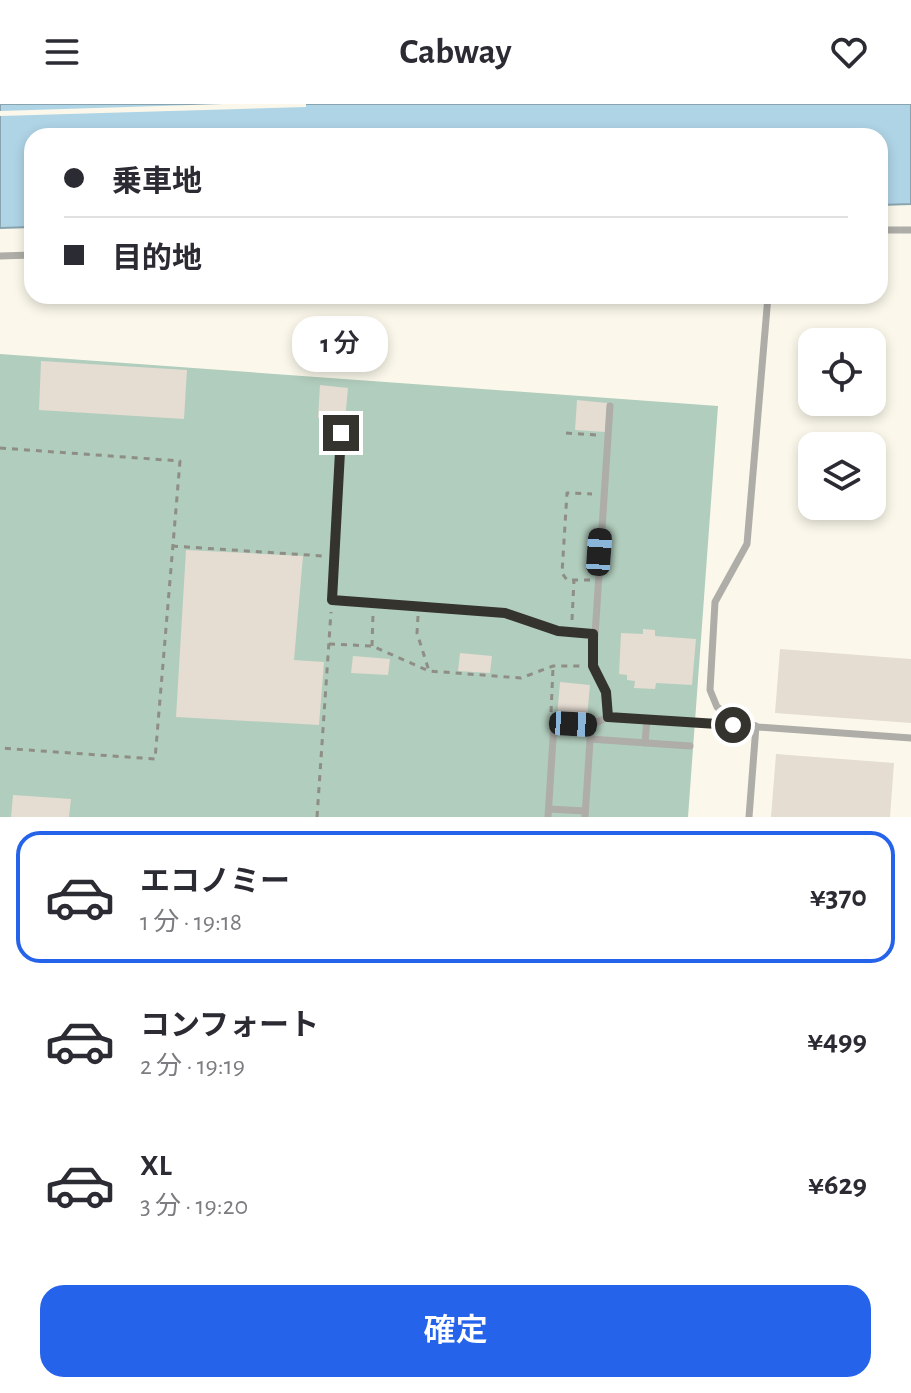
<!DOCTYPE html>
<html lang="ja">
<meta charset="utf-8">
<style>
body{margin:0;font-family:"Alegreya Sans","Noto Sans JP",sans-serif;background:#f2f2f3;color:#2b2b33;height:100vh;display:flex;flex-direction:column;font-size:30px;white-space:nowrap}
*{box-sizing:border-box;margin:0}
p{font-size:26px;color:#7c7c81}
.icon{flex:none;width:44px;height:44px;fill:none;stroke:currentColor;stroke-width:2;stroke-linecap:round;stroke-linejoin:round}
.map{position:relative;height:713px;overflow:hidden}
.drawer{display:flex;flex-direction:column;background:#fff;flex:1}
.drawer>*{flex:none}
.banner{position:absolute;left:24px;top:24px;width:864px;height:176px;border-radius:24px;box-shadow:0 4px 12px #0003;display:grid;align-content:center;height:176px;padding:0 40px;background:#fff}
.tools{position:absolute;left:798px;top:224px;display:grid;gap:16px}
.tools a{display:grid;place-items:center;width:88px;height:88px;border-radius:16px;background:#fff;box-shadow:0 4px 12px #0003;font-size:40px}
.end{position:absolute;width:36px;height:36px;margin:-18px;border:10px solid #34332e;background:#fff;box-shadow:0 0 0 4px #fff}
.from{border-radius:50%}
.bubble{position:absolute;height:56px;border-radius:24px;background:#fff;box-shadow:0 4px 12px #0003;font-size:26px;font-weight:600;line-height:56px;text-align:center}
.car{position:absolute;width:24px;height:48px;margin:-24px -12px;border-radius:10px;box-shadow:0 0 6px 2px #0007;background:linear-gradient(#222 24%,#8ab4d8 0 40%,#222 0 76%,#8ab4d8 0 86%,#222 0)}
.banner b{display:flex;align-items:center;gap:28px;height:76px;font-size:30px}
.banner b+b{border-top:2px solid #e1e1e2}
.banner i{width:20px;height:20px;background:#2b2b33}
ul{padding:14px 0 0;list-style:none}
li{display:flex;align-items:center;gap:24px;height:132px;margin:0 16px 12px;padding:0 24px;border:4px solid transparent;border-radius:24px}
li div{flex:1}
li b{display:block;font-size:30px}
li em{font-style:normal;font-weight:600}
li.current{border-color:#2563eb}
li>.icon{width:72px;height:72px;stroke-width:1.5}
.cta{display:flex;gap:16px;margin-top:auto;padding:16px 40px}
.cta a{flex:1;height:92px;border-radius:24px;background:#2563eb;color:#fff;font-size:32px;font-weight:600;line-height:92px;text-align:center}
header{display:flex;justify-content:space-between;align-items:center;height:104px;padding:0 40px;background:#fff;font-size:36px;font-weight:600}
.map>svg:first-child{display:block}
.green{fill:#b1cdbd}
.water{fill:#afd4e6;stroke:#8aa4af;stroke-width:2}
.pier{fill:#fbf8eb}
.building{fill:#e5dcd2}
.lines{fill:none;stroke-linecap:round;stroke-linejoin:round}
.path{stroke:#8f8e85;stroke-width:3;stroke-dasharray:6 6;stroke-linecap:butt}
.lane{stroke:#aeada8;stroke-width:7}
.lane-bridge{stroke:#aeada8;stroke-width:7}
.route{stroke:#34332e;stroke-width:10}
</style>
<header><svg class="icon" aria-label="menu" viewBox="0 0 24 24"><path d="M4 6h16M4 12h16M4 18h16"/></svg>Cabway<svg class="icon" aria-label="heart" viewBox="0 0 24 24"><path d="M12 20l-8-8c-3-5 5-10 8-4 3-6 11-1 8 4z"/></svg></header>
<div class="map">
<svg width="911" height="713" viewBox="0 0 911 713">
<rect width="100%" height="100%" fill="#fbf8eb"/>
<path class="green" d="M0 250 718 302 688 713H0Z"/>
<path class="water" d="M0 0H911V100L880 101V32H32V123L0 124Z"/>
<path class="pier" d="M223 0H306V3L0 12V7Z"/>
<g class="building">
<path d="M41 257 187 266 184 315 39 306Z"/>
<path d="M320 281 348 284 345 316 318 314Z"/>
<path d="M577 296 607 299 605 328 575 326Z"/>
<path d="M186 446 303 452 294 556 324 558 319 621 176 613Z"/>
<path d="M643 525 655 526V532L696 535 692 581 656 579 655 585 634 584 635 577 627 576V571L619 570 621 529 643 530Z"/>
<path d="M780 545 911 555V619L775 609Z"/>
<path d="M460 549 492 552 490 569 458 567Z"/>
<path d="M353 552 390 555 388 571 351 569Z"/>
<path d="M560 578 590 581 587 614 557 613Z"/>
<path d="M776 650 894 659 890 713H771Z"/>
<path d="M13 691 71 695 69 713H11Z"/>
</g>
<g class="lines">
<g class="path">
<path d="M566 329 596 331"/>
<path d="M0 344 180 357 155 655 0 644"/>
<path d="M172 442 323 452"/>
<path d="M590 476H567L562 469 567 389 592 390"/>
<path d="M418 512 417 529 429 567"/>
<path d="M572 516 574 476"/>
<path d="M329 540 372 542 429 567 521 574 553 562H581"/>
<path d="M372 542 373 510"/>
<path d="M551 608 553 564"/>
<path d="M317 713 331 508"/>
</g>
<g class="lane">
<path d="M880 126H911"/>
<path d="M0 152 32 151"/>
<path d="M610 302 593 562 606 588 608 613 703 619"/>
<path d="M341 329 332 496 505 509 558 527 593 530"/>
<path d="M590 635 690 642"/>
<path d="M645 639 647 615"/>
<path d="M549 705 585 707"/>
<path d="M548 713 554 619 591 621"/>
<path d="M585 713 591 621 608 613"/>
<path d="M749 713 756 622 732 613 717 603 710 586 715 498 747 440 768 192"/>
</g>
<path class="lane-bridge" d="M703 619 911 634"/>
</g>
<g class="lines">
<path class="route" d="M341 329 332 496 505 509 558 527 593 530V562L606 588 608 613 733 621"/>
</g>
</svg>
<div class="tools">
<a><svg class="icon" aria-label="locate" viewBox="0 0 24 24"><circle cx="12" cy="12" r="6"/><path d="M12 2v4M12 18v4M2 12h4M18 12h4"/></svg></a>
<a><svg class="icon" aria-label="layers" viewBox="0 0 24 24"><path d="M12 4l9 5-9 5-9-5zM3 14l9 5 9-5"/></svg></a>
</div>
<i class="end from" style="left:733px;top:621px"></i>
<i class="end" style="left:341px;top:329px"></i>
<div class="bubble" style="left:292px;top:212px;width:96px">1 分</div>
<i class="car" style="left:599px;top:448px;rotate:4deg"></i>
<i class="car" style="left:573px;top:620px;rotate:93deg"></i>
<div class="banner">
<b><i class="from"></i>乗車地</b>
<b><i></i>目的地</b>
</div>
</div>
<section class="drawer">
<ul>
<li class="current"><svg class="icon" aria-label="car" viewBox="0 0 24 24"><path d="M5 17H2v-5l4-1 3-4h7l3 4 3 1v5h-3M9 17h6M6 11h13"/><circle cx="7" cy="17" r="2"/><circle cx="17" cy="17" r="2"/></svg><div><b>エコノミー</b><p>1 分 · 19:18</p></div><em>¥370</em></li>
<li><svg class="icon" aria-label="car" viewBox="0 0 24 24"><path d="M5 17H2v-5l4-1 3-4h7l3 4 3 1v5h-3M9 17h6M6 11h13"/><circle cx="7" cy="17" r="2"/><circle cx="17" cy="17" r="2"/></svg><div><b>コンフォート</b><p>2 分 · 19:19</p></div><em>¥499</em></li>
<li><svg class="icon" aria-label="car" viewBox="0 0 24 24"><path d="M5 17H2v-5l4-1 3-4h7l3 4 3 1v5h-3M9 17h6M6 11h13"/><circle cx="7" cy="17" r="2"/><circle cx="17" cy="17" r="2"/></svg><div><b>XL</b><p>3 分 · 19:20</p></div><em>¥629</em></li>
</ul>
<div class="cta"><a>確定</a></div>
</section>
